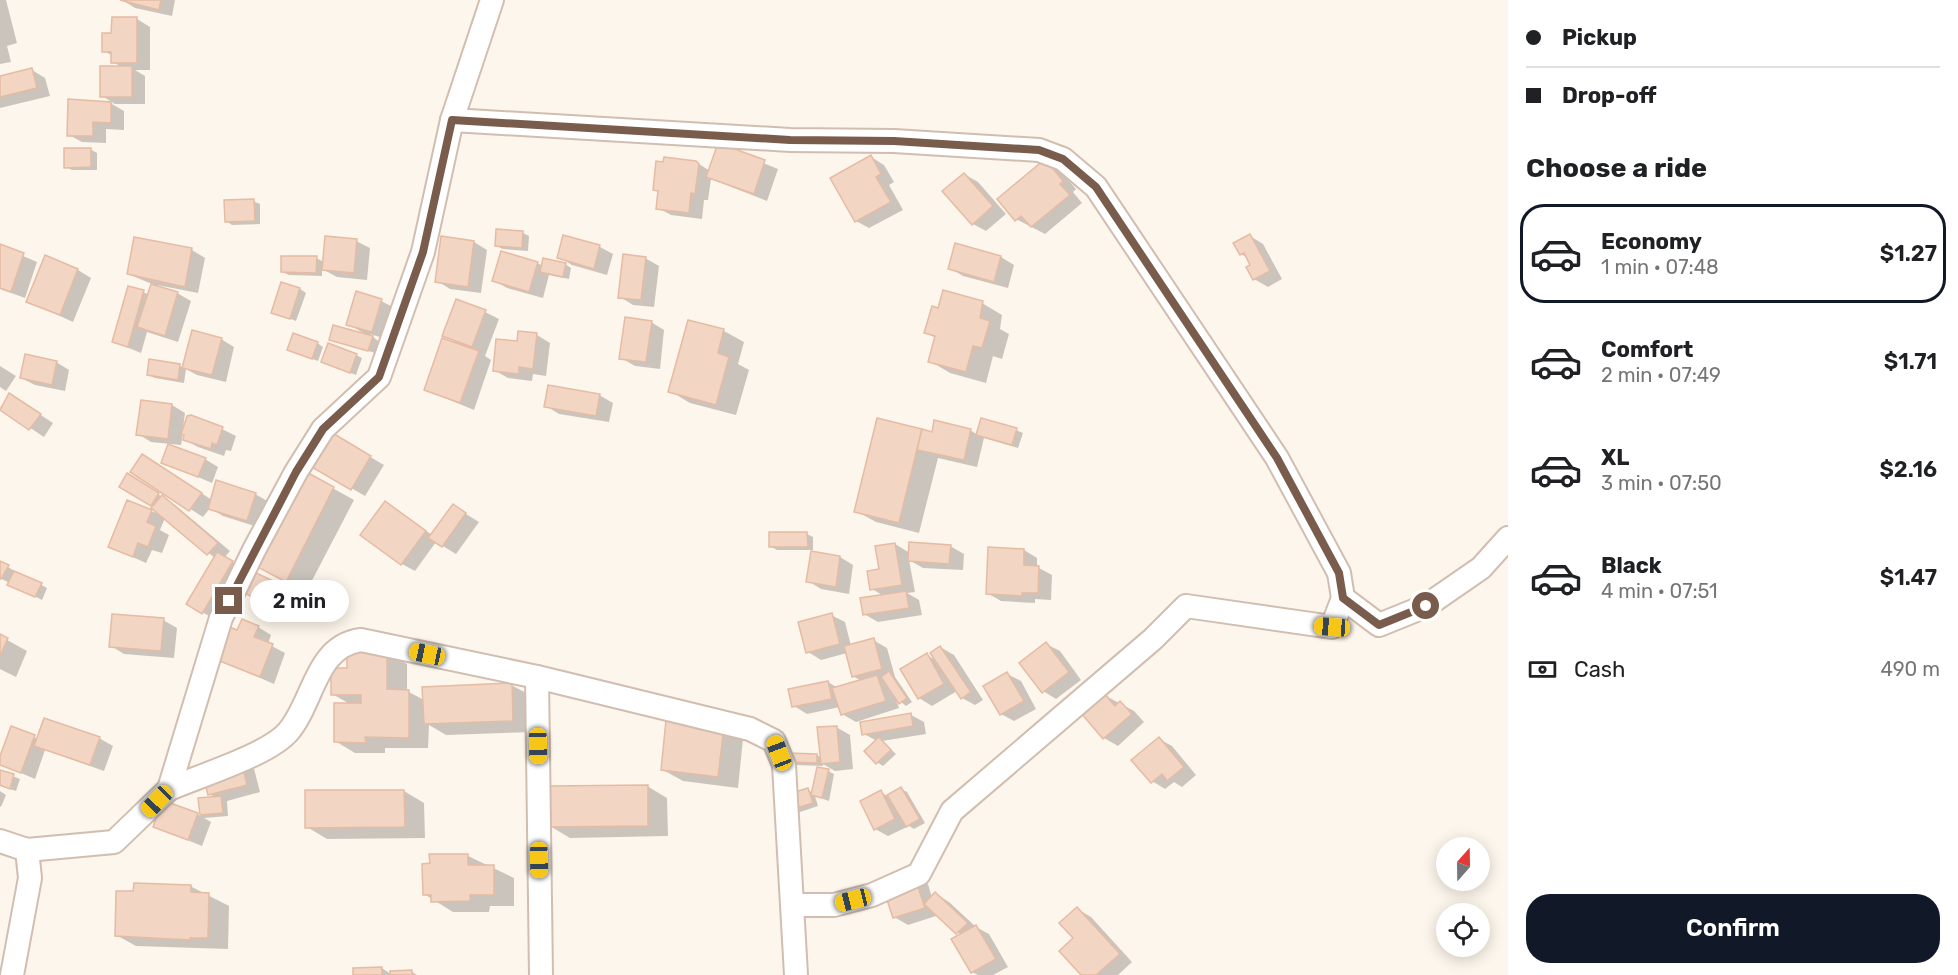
<!DOCTYPE html>
<meta charset="utf-8">
<style>
body{margin:0;font-family:Rubik,sans-serif;background:#f6f6f6;color:#202124;height:100vh;display:flex;flex-direction:column;font-size:22px;white-space:nowrap}
*{box-sizing:border-box;margin:0}
p{font-size:20px;color:#757577}
.icon{flex:none;width:33px;height:33px;fill:none;stroke:currentColor;stroke-width:2;stroke-linecap:round;stroke-linejoin:round}
.map{position:relative;flex:1;overflow:hidden}
.details{display:flex;flex-direction:column;background:#fff;width:450px}
.details>*{flex:none}
.banner{display:grid;align-content:center;height:132px;padding:0 18px;background:#fff}
.needle{width:39px;rotate:20deg}
.controls{position:absolute;left:1436px;top:837px;display:grid;gap:12px}
.controls a{display:grid;place-items:center;width:54px;height:54px;border-radius:50%;background:#fff;box-shadow:0 3px 15px #0003;font-size:30px}
.end{position:absolute;width:27px;height:27px;margin:-14px;border:8px solid #7a5c4d;background:#fff;box-shadow:0 0 0 3px #fff}
.from{border-radius:50%}
.bubble{position:absolute;height:42px;border-radius:21px;background:#fff;box-shadow:0 3px 15px #0003;font-size:20px;font-weight:600;line-height:42px;text-align:center}
.car{position:absolute;width:18px;height:36px;margin:-18px -9px;border-radius:8px;box-shadow:0 0 4px 2px #0007;background:linear-gradient(#f5c518 24%,#345 0 40%,#f5c518 0 76%,#345 0 86%,#f5c518 0)}
.banner b{display:flex;align-items:center;gap:21px;height:57px;font-size:22px}
.banner b+b{border-top:2px solid #e0e0e0}
.banner i{width:15px;height:15px;background:#202124}
ul{padding:0;list-style:none}
li{display:flex;align-items:center;gap:18px;height:99px;margin:0 12px 9px;padding:0 6px;border:3px solid transparent;border-radius:24px}
li div{flex:1}
li b{display:block;font-size:22px}
li em{font-style:normal;font-weight:600}
li.current{border-color:#111827}
li>.icon{width:54px;height:54px;stroke-width:1.5}
h2{padding:0 18px;font-size:27px;line-height:72px}
.pay{display:flex;align-items:center;gap:15px;height:66px;padding:0 18px;font-size:22px}
.pay p{margin-inline-start:auto}
.button{display:flex;gap:12px;margin-top:auto;padding:12px 18px}
.button a{flex:1;height:69px;border-radius:24px;background:#111827;color:#fff;font-size:24px;font-weight:600;line-height:69px;text-align:center}
main{display:flex;flex:1;min-height:0}
.map>svg:first-child{display:block}
.shadow{fill:#0003}
.building{fill:#f3d5c3;stroke:#e6bba3;stroke-width:1.5}
.lines{fill:none;stroke-linecap:round;stroke-linejoin:round}
.street-casing{stroke:#d1beb0;stroke-width:26}
.street{stroke:#fff;stroke-width:22}
.route{stroke:#7a5c4d;stroke-width:8}
</style>
<main>
<div class="map">
<svg width="1508" height="975" viewBox="0 0 1508 975">
<rect width="100%" height="100%" fill="#fdf6ec"/>
<g class="shadow">
<path d="M0 0H6L17 43 7 46 11 62 0 64Z"/>
<path d="M122 0H175L172 16 135 8Z"/>
<path d="M137 19 150 27V70H135L145 76V104H112L124 111V130L106 129V143L82 142 69 135 70 100 115 104 102 96 123 68 113 62V56L104 51 113 35Z"/>
<path d="M32 70 45 78 50 96 0 108V78Z"/>
<path d="M719 145 778 169 767 201 711 179 708 200H704L702 219 671 215 658 208 660 192 654 189 696 162 710 171Z"/>
<path d="M90 149 97 153V170H72L65 167Z"/>
<path d="M871 157 884 165 894 182 889 185 903 210 869 228 856 221Z"/>
<path d="M1045 161 1058 168 1076 189 1073 192 1082 203 1045 234 1016 219Z"/>
<path d="M964 174 978 182 1006 214 986 231 973 224Z"/>
<path d="M253 201 260 204V224L232 225 226 221Z"/>
<path d="M497 231 523 233 529 236 528 251 503 249 496 246Z"/>
<path d="M1250 236 1263 244 1282 279 1268 287 1254 279 1248 268 1252 265 1248 258 1241 254Z"/>
<path d="M564 237 600 247 613 254 607 275 572 265 559 257Z"/>
<path d="M135 238 192 250 205 258 198 293 157 285 156 287 177 293 191 301 178 342 147 332 141 353 114 342 143 292 149 295 152 284 128 274Z"/>
<path d="M443 238 474 242 487 250 481 293 450 289 437 281Z"/>
<path d="M356 241 370 248 367 280 337 277 322 269V276L289 275 282 272 316 258 324 262Z"/>
<path d="M0 246 37 262 25 298 0 289Z"/>
<path d="M1001 257 1014 265 1008 288 963 276 950 268Z"/>
<path d="M645 258 659 266 654 307 633 305 620 297Z"/>
<path d="M537 263 543 266 565 264 571 268 569 279 549 275 543 298 507 288 493 280Z"/>
<path d="M78 270 91 278 73 322 27 301Z"/>
<path d="M300 289 306 293 296 321 272 312Z"/>
<path d="M381 301 395 308 386 339 370 334 378 341 375 353 331 339 365 334 348 324Z"/>
<path d="M982 303 1002 315 1000 329 1009 334 1002 359 993 356 986 383 950 373 930 361 936 338 926 333 939 309Z"/>
<path d="M485 312 499 319 485 356 491 360 474 410 426 390 459 344 444 335Z"/>
<path d="M689 321 724 331 744 342 738 364 749 370 736 415 690 403 670 391Z"/>
<path d="M651 322 664 330 660 369 635 366 621 358Z"/>
<path d="M519 332 537 335 550 343 546 376 533 374 532 381 508 378 494 370 518 343Z"/>
<path d="M221 339 234 347 226 382 197 375 186 369 184 383 155 378 148 375 150 361 184 367Z"/>
<path d="M317 343 323 347 318 361 289 350Z"/>
<path d="M356 355 362 358 356 375 329 365Z"/>
<path d="M56 362 69 370 65 391 35 385 21 378Z"/>
<path d="M0 366 16 376 6 391 0 387Z"/>
<path d="M10 395 53 423 44 437 0 408Z"/>
<path d="M599 395 613 403 609 422 559 414 546 406Z"/>
<path d="M142 401 172 405 185 413 183 428 222 429 236 436 231 451 226 450 224 456 198 447 185 440 186 435 183 433 181 445 151 442 138 434Z"/>
<path d="M878 420 933 433 970 430 978 435 1016 430 1023 433 1018 448 984 438 977 467 938 458 919 533 876 522 856 511Z"/>
<path d="M331 434 384 465 365 496 312 465Z"/>
<path d="M205 459 218 467 212 483 163 462Z"/>
<path d="M156 464 212 500 255 494 269 502 261 528 223 516 210 508 203 517 132 472Z"/>
<path d="M302 471 354 500 306 592 274 575Z"/>
<path d="M128 475 175 505 230 551 224 558 245 570 216 620 188 604 215 558 165 518 160 530 169 535 162 553 152 550 146 563 110 547 151 511 162 515 154 506 121 487Z"/>
<path d="M453 506 479 522 456 554 436 542 415 571 402 564 399 511 432 535Z"/>
<path d="M807 534 813 537V550H777L770 546Z"/>
<path d="M895 544 910 553 950 546 964 554 963 570 923 568 909 560 915 592 907 593 919 600 922 615 878 622 864 614 884 596 872 589Z"/>
<path d="M1024 550 1037 558V567L1052 575 1051 600 1035 599V603L1001 601 987 593Z"/>
<path d="M840 557 853 565 849 594 821 589 808 581Z"/>
<path d="M0 563 47 588 42 600 0 578Z"/>
<path d="M294 592 307 600 298 619 248 594Z"/>
<path d="M831 615 845 622 851 646 873 640 887 648 895 677 912 702 906 706 895 697 899 708 856 722 842 714 840 707 807 714 794 706 828 682 838 688 861 681 853 676 847 653 821 660 808 652Z"/>
<path d="M163 620 177 628 174 658 124 654 111 646Z"/>
<path d="M258 627 271 635 268 644 285 653 274 684 214 658 238 632Z"/>
<path d="M0 636 27 651 16 677 0 669Z"/>
<path d="M1046 644 1060 651 1081 680 1056 699 1043 691Z"/>
<path d="M940 647 954 655 983 700 975 705 962 698 957 691 932 706 919 698 927 655 937 661Z"/>
<path d="M386 652 407 664V691L424 700 511 685 532 696 533 732 446 735 429 725 428 748H385V753H355L335 741 350 704 332 694 348 670Z"/>
<path d="M1007 674 1021 681 1036 709 1014 721 1001 714Z"/>
<path d="M1104 695 1134 711 1144 722 1118 746 1104 738Z"/>
<path d="M911 715 924 722 926 734 882 741 896 754 883 766 877 762V741L864 734Z"/>
<path d="M836 727 850 735 853 769 835 771 823 764V766L796 765 789 761 817 755 822 758Z"/>
<path d="M723 728 743 739 738 788 683 781 663 770Z"/>
<path d="M34 737 38 739 99 738 113 746 104 771 45 750 35 779 0 764V760Z"/>
<path d="M1159 739 1172 746 1196 775 1182 787 1174 782 1165 789 1152 781Z"/>
<path d="M253 765 260 792 227 801 228 816 204 818 211 822 202 846 155 827 197 814 201 816 199 799 216 798 209 794 203 767Z"/>
<path d="M0 771 20 779 16 791 0 786Z"/>
<path d="M828 771 834 774 829 801 815 796 818 806 794 814 788 810 808 790 813 793Z"/>
<path d="M647 786 667 798 668 836 570 838 550 826Z"/>
<path d="M901 789 907 792 925 823 914 829 909 826 888 836 875 829 881 792 887 796Z"/>
<path d="M0 791 6 795 1 807 0 806Z"/>
<path d="M404 791 424 803 425 838 327 839 307 827 306 792Z"/>
<path d="M468 856 514 878V906H490L489 912H453L424 894Z"/>
<path d="M914 876 928 884 932 898 936 894 949 902 976 927 989 934 1008 967 993 975H978L972 972 961 935 939 915 908 925 894 917Z"/>
<path d="M190 886 229 906 228 949 136 946 116 935 135 893Z"/>
<path d="M1077 909 1091 917 1132 962 1118 975H1083L1075 938Z"/>
<path d="M382 968 389 973 412 972 417 975H354Z"/>
</g>
<g class="building">
<path d="M120 0H161L159 10Z"/>
<path d="M112 17H137V63H111V52H102V33H111Z"/>
<rect x="100" y="66" width="32" height="31"/>
<path d="M32 68 37 88 0 97V76Z"/>
<path d="M68 99 111 102V123L93 122V136H67Z"/>
<path d="M718 143 765 160 754 194 706 177Z"/>
<path d="M64 148H91V167L64 168Z"/>
<path d="M871 155 881 174 876 177 891 202 855 222 830 178Z"/>
<path d="M664 157 696 161 699 164 695 194 691 193 689 213 656 209 658 191 653 190 656 161 663 162Z"/>
<path d="M1045 159 1063 181 1060 184 1070 195 1031 227 1021 216 1015 221 997 199Z"/>
<path d="M964 173 993 206 972 225 942 191Z"/>
<path d="M254 199 255 221 225 222 224 200Z"/>
<path d="M496 229 523 231 522 248 495 246Z"/>
<path d="M1250 234 1270 271 1253 280 1246 267 1250 265 1244 253 1240 255 1233 243Z"/>
<path d="M563 235 600 245 594 269 557 258Z"/>
<path d="M325 236 357 239 354 273 322 270Z"/>
<path d="M441 236 474 241 468 287 435 282Z"/>
<path d="M134 237 192 248 185 287 127 274Z"/>
<path d="M955 243 1001 256 994 282 948 269Z"/>
<path d="M0 244 24 253 11 292 0 288Z"/>
<path d="M501 251 538 262 529 292 492 281Z"/>
<path d="M623 254 646 257 641 300 618 298Z"/>
<path d="M45 255 78 269 60 315 26 302Z"/>
<path d="M281 256H317L316 273 281 272Z"/>
<path d="M543 258 566 263 563 277 540 272Z"/>
<path d="M281 282 300 288 290 319 271 313Z"/>
<path d="M151 284 178 292 165 336 137 327Z"/>
<path d="M128 286 144 290 128 347 112 342Z"/>
<path d="M943 290 983 301 980 318 990 321 982 348 973 346 966 372 928 362 935 336 924 333 932 306 938 308Z"/>
<path d="M356 291 382 299 372 332 346 325Z"/>
<path d="M456 299 486 310 472 347 442 336Z"/>
<path d="M625 317 652 321 646 362 619 359Z"/>
<path d="M688 320 724 329 718 353 729 357 716 405 668 392Z"/>
<path d="M333 325 373 336 368 351 329 340Z"/>
<path d="M192 330 222 338 212 375 182 368Z"/>
<path d="M518 331 537 333 533 369 519 367V374L493 371 496 339 517 341Z"/>
<path d="M293 333 318 342 312 359 287 350Z"/>
<path d="M442 338 479 351 460 403 424 390Z"/>
<path d="M328 343 357 354 350 373 321 362Z"/>
<path d="M25 354 57 361 52 385 20 378Z"/>
<path d="M149 359 180 364 178 380 147 375Z"/>
<path d="M548 385 600 394 596 416 544 407Z"/>
<path d="M9 393 41 414 29 430 0 410Z"/>
<path d="M141 400 172 404 168 439 136 435Z"/>
<path d="M191 415 223 427 217 445 212 443 211 449 183 440 184 435 181 434 187 416Z"/>
<path d="M877 418 922 429 899 523 854 512Z"/>
<path d="M981 418 1017 428 1012 445 976 435Z"/>
<path d="M934 420 971 429 964 460 917 450 922 429 932 432Z"/>
<path d="M331 432 371 456 351 490 310 466Z"/>
<path d="M168 444 206 458 198 477 161 463Z"/>
<path d="M142 454 202 493 189 511 130 472Z"/>
<path d="M301 469 334 487 286 582 252 564Z"/>
<path d="M127 473 159 493 151 506 119 487Z"/>
<path d="M216 480 256 493 247 521 208 509Z"/>
<path d="M162 495 218 543 207 555 151 508Z"/>
<path d="M127 500 152 510 147 522 156 526 148 547 138 543 133 557 108 547Z"/>
<path d="M385 501 426 531 401 565 360 535Z"/>
<path d="M453 504 466 513 442 547 428 538Z"/>
<path d="M769 532H807L808 547H769Z"/>
<path d="M909 542 951 545 949 564 908 561Z"/>
<path d="M895 543 902 585 870 590 867 571 879 569 875 546Z"/>
<path d="M988 547 1024 549V565L1039 566 1038 593H1022V596L986 594Z"/>
<path d="M811 551 840 556 836 587 806 582Z"/>
<path d="M217 552 233 561 202 614 186 604Z"/>
<path d="M0 561 9 565 1 579H0Z"/>
<path d="M14 571 42 583 35 597 7 585Z"/>
<path d="M256 573 295 591 284 612 246 594Z"/>
<path d="M906 591 909 608 863 615 860 598Z"/>
<path d="M832 613 840 644 806 653 798 622Z"/>
<path d="M112 614 164 618 161 651 109 647Z"/>
<path d="M242 619 259 626 254 637 273 644 260 677 212 658 225 625 237 630Z"/>
<path d="M0 634 8 638 0 656Z"/>
<path d="M874 638 882 669 852 677 844 646Z"/>
<path d="M1046 642 1069 672 1042 693 1019 663Z"/>
<path d="M940 646 971 692 961 699 930 653Z"/>
<path d="M347 650 387 651V689L409 690V738L365 737 366 743 334 742V703H361V695H331V668H347Z"/>
<path d="M927 653 944 684 918 699 900 669Z"/>
<path d="M889 671 907 698 899 704 881 677Z"/>
<path d="M1007 672 1024 701 1000 715 983 686Z"/>
<path d="M877 675 886 701 841 715 832 688Z"/>
<path d="M828 681 832 699 792 707 788 689Z"/>
<path d="M512 683 513 721 424 724 422 687Z"/>
<path d="M1104 693 1115 706 1120 701 1132 714 1103 739 1081 713Z"/>
<path d="M911 713 913 726 862 735 860 722Z"/>
<path d="M44 718 100 737 90 765 34 746Z"/>
<path d="M666 720 724 726 718 777 661 770Z"/>
<path d="M11 726 35 735 21 773 0 765V756Z"/>
<path d="M837 726 840 762 821 764 817 727Z"/>
<path d="M879 737 891 750 876 764 864 751Z"/>
<path d="M1159 737 1184 767 1167 781 1162 774 1151 783 1131 760Z"/>
<path d="M788 753 817 754V763L788 762Z"/>
<path d="M240 756 247 785 208 795 201 766Z"/>
<path d="M817 767 829 769 822 798 811 795Z"/>
<path d="M0 770 14 774 10 789 0 785Z"/>
<path d="M648 785V826L548 827 547 786Z"/>
<path d="M901 787 920 819 906 827 887 795Z"/>
<path d="M808 788 813 803 787 811 782 796Z"/>
<path d="M305 790H404L405 827 305 828Z"/>
<path d="M881 790 895 819 874 830 860 801Z"/>
<path d="M221 796 223 813 200 815 198 798Z"/>
<path d="M162 800 198 813 188 840 153 827Z"/>
<path d="M429 854H468V865H494V895H470V901L431 902V895H423L422 864 430 863Z"/>
<path d="M914 875 925 908 893 918 882 885Z"/>
<path d="M134 883 191 885V892L209 893 208 938H190V940L115 936 116 891H133Z"/>
<path d="M935 892 968 923 956 934 924 904Z"/>
<path d="M1077 907 1120 954 1096 975H1081L1059 951 1073 938 1059 923Z"/>
<path d="M976 925 996 959 971 973 951 939Z"/>
<path d="M382 967V975H353V968Z"/>
<path d="M412 970V975H390V971Z"/>
</g>
<g class="lines">
<defs>
<g id="street">
<path d="M452 120 790 140 894 141 1039 150 1063 159 1096 187 1277 458 1339 573 1343 598 1332 627 1186 606 1153 639 952 811 919 874 872 895 834 905H793"/>
<path d="M1343 598 1379 625 1426 606 1481 568 1508 538"/>
<path d="M537 677 541 975"/>
<path d="M169 789C199 776 268 755 288 732 314 702 315 646 361 640L537 677 750 729 774 741 784 765 796 975"/>
<path d="M0 841 27 850 114 842 169 789 221 618 254 550 296 472 323 429 379 377 423 252 452 120 492 0"/>
<path d="M12 975 30 878 27 850"/>
</g>
</defs>
<use href="#street" class="street-casing"/>
<use href="#street" class="street"/>
</g>
<g class="lines">
<path class="route" d="M229 601 296 472 323 429 379 377 423 252 452 120 790 140 894 141 1039 150 1063 159 1096 187 1277 458 1339 573 1343 598 1379 625 1426 606"/>
</g>
</svg>
<div class="controls">
<a><svg class="needle" viewBox="-14 -14 28 28"><path d="M0-13l5 13h-10z" fill="#e53935"/><path d="M0 13l5-13h-10z" fill="#757577"/></svg></a>
<a><svg class="icon" aria-label="locate" viewBox="0 0 24 24"><circle cx="12" cy="12" r="6"/><path d="M12 2v4M12 18v4M2 12h4M18 12h4"/></svg></a>
</div>
<i class="end from" style="left:1426px;top:606px"></i>
<i class="end" style="left:229px;top:601px"></i>
<div class="bubble" style="left:250px;top:580px;width:99px">2 min</div>
<i class="car" style="left:1332px;top:627px;rotate:274deg"></i>
<i class="car" style="left:427px;top:654px;rotate:282deg"></i>
<i class="car" style="left:538px;top:746px;rotate:179deg"></i>
<i class="car" style="left:779px;top:753px;rotate:339deg"></i>
<i class="car" style="left:157px;top:801px;rotate:224deg"></i>
<i class="car" style="left:539px;top:860px;rotate:179deg"></i>
<i class="car" style="left:853px;top:900px;rotate:256deg"></i>
</div>
<section class="details">
<div class="banner">
<b><i class="from"></i>Pickup</b>
<b><i></i>Drop-off</b>
</div>
<h2>Choose a ride</h2>
<ul>
<li class="current"><svg class="icon" aria-label="car" viewBox="0 0 24 24"><path d="M5 17H2v-5l4-1 3-4h7l3 4 3 1v5h-3M9 17h6M6 11h13"/><circle cx="7" cy="17" r="2"/><circle cx="17" cy="17" r="2"/></svg><div><b>Economy</b><p>1 min · 07:48</p></div><em>$1.27</em></li>
<li><svg class="icon" aria-label="car" viewBox="0 0 24 24"><path d="M5 17H2v-5l4-1 3-4h7l3 4 3 1v5h-3M9 17h6M6 11h13"/><circle cx="7" cy="17" r="2"/><circle cx="17" cy="17" r="2"/></svg><div><b>Comfort</b><p>2 min · 07:49</p></div><em>$1.71</em></li>
<li><svg class="icon" aria-label="car" viewBox="0 0 24 24"><path d="M5 17H2v-5l4-1 3-4h7l3 4 3 1v5h-3M9 17h6M6 11h13"/><circle cx="7" cy="17" r="2"/><circle cx="17" cy="17" r="2"/></svg><div><b>XL</b><p>3 min · 07:50</p></div><em>$2.16</em></li>
<li><svg class="icon" aria-label="car" viewBox="0 0 24 24"><path d="M5 17H2v-5l4-1 3-4h7l3 4 3 1v5h-3M9 17h6M6 11h13"/><circle cx="7" cy="17" r="2"/><circle cx="17" cy="17" r="2"/></svg><div><b>Black</b><p>4 min · 07:51</p></div><em>$1.47</em></li>
</ul>
<div class="pay"><svg class="icon" aria-label="cash" viewBox="0 0 24 24"><path d="M3 7h18v10H3z"/><circle cx="12" cy="12" r="2"/></svg>Cash<p>490 m</p></div>
<div class="button"><a>Confirm</a></div>
</section>
</main>
